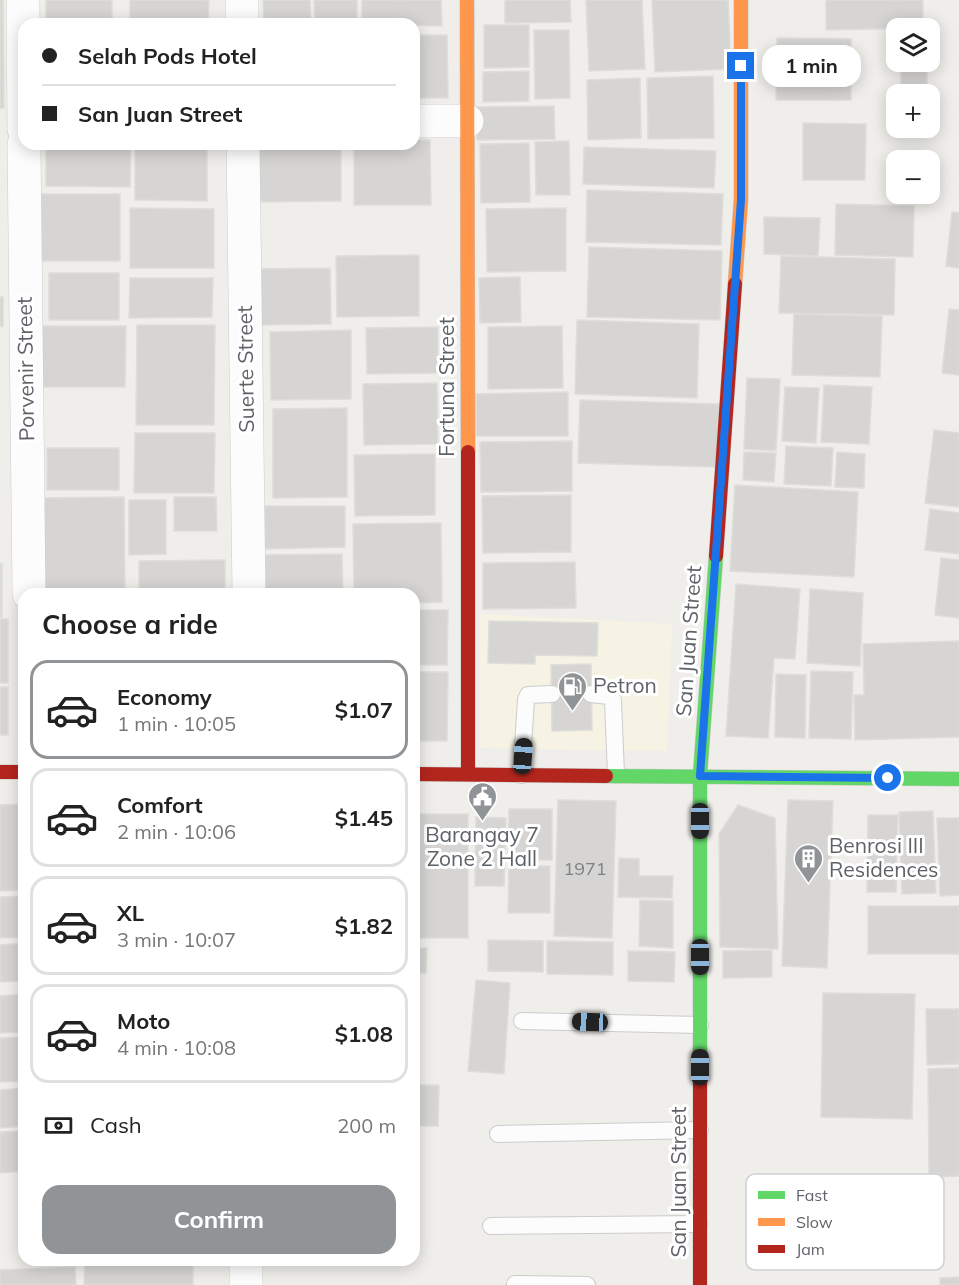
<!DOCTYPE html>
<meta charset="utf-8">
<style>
body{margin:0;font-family:Mulish,sans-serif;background:#f2f2f2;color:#222;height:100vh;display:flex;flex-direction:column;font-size:22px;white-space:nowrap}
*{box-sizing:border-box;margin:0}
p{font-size:20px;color:#767676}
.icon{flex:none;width:33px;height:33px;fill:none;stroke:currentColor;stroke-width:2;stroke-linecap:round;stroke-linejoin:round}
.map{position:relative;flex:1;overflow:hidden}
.sheet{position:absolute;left:18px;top:588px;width:402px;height:678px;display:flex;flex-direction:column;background:#fff;border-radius:18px;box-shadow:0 3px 15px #0003}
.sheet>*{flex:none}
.guide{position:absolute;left:18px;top:18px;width:402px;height:132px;border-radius:18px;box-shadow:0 3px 15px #0003;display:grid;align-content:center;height:132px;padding:0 24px;background:#fff}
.tools{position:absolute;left:886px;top:18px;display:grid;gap:12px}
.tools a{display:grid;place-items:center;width:54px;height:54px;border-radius:12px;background:#fff;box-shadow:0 3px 15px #0003;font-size:30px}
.end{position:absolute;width:27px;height:27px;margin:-14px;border:8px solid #1a73e8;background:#fff;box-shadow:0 0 0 3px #fff}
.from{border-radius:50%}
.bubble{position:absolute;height:42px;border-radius:18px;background:#fff;box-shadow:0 3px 15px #0003;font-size:20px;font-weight:700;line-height:42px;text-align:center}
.car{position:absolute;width:18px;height:36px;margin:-18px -9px;border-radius:8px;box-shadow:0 0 4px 2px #0007;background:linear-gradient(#222 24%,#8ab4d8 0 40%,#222 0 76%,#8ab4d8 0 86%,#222 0)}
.guide b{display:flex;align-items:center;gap:21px;height:57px;font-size:22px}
.guide b+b{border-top:2px solid #e0e0e0}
.guide i{width:15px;height:15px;background:#222}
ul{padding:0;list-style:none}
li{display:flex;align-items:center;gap:18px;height:99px;margin:0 12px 9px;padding:0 12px;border:3px solid #e0e0e0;border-radius:18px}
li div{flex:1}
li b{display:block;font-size:22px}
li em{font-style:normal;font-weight:700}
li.current{border-color:#919496}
li>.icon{width:54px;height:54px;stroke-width:1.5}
h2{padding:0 24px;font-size:27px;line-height:72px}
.pay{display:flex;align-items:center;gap:15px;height:66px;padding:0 24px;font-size:22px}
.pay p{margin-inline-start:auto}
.primary-button{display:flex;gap:12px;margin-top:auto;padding:12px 24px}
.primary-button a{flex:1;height:69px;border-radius:18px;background:#919496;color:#fff;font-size:24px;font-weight:700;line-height:69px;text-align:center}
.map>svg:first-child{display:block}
.commercial{fill:#f7f3e4}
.building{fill:#d6d5d3;stroke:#deddd9;stroke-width:1.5}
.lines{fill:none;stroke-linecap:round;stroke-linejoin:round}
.lane-casing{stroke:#cbcccc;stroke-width:18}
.street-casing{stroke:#cbcccc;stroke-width:34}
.fast-casing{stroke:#cacacb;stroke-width:15}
.slow-casing{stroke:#cacacb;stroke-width:15}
.jam-casing{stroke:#cacacb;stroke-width:15}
.lane{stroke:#fdfcfc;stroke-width:16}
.street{stroke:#fdfcfc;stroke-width:33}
.fast{stroke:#63d668;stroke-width:14}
.slow{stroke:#ff974d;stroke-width:14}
.jam{stroke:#b3261e;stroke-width:14}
.route{stroke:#1a73e8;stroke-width:8}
.labels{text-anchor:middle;stroke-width:6;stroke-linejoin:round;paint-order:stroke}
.number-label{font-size:18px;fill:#7e8184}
.street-label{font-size:21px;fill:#5f6368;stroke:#fff}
.poi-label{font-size:21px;fill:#5f6368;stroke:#fff;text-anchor:start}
.key{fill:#fff;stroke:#cfd0d2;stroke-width:1.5}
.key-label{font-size:16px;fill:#5f6368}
</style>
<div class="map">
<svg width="959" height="1285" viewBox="0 0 959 1285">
<rect width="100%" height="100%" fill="#efeeea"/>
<path class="commercial" d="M480 614 672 624 667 751 480 748Z"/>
<g class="building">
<path d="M0 0H3L4 108H0Z"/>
<rect x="46" y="0" width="66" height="23"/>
<path d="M130 0H209L208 24H130Z"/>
<path d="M263 0H310L311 24H264Z"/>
<path d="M314 0H357V24H315Z"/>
<path d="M362 0H441L442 26 362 24Z"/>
<path d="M505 0H570L571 22 505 23Z"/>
<path d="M586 0H642L645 69 589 71Z"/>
<path d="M652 0H728L731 69 655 72Z"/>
<path d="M826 0H923V28L826 30Z"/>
<path d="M484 25H529V67L484 68Z"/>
<path d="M534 30H569L570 98 535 99Z"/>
<rect x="887" y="34" width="10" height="23"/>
<path d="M414 35H447L448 98H414Z"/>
<path d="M777 38 851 39V100H776Z"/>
<rect x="901" y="62" width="26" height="31"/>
<path d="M529 71V101L483 102V72Z"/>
<path d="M713 76 714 138 648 139 647 78Z"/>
<path d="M640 78 641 138 588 140 587 80Z"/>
<path d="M897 97V128H926V137H896Z"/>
<path d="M554 106 555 139 477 140 476 107Z"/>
<path d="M803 123 866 124 865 180H803Z"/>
<path d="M414 140H430L431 205H354V144H414Z"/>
<path d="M569 141 570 195H536L535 142Z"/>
<path d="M529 143 530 202 481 203 480 144Z"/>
<path d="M135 144H207V201L135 200Z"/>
<path d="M254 144H341V201L254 202Z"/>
<path d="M46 146H131L130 187 46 186Z"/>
<path d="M584 147 716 151 714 188 583 184Z"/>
<path d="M587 190 723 194 721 245 586 242Z"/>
<rect x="40" y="194" width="80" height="67"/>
<path d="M836 204 914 206 913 257 835 255Z"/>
<path d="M130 208 214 209V268H130Z"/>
<path d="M566 208V271L487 272 486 209Z"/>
<path d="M952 212 959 213V268L946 266Z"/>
<path d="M764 217 820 218 818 256 764 254Z"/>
<path d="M589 247 722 251 720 320 587 317Z"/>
<path d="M419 255V316L337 317 336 256Z"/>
<path d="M781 256 895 259 894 315 779 313Z"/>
<path d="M330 268 331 324 257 325V269Z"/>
<rect x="49" y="273" width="70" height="47"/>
<path d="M520 277 521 322 480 323 479 278Z"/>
<path d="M130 278H213L212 317 129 318Z"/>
<rect x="0" y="297" width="3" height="29"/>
<path d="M949 309 959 310V375L942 373Z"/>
<path d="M794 314 882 316 880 377 792 375Z"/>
<path d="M577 320 699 324 697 398 575 394Z"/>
<path d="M137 325H215L214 425H136Z"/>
<path d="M42 326H126L125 387H42Z"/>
<path d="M562 326 563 388 488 389V327Z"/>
<path d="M438 327V373L367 374 366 328Z"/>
<path d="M351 330V399L271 400 270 332Z"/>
<path d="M747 378 780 379 776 451 744 449Z"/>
<path d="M437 383 438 444 364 445 363 384Z"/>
<path d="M824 385 872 387 869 444 821 442Z"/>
<path d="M785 387 819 388 816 443 782 441Z"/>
<path d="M568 392V436H476V394Z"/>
<path d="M580 400 719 404 717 467 578 463Z"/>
<path d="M347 408V497L273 498V409Z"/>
<path d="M934 430 959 433V507L925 503Z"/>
<path d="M135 433H215L214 493H134Z"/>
<path d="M572 441V491L481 492 480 442Z"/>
<path d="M786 446 833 448 831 486 784 484Z"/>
<rect x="47" y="448" width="72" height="42"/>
<path d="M744 452 776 453 774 482 743 480Z"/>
<path d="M837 452 865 454 864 488 835 487Z"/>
<path d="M435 454V515L355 516 354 455Z"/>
<path d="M735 485 858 492 854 577 730 571Z"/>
<path d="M571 495V552L483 553 482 496Z"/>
<path d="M124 497 125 594H38L37 498Z"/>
<path d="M174 497H216L217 531H174Z"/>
<path d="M129 500H166V554L129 555Z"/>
<path d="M264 506H345V547L265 549Z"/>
<path d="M930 509 959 513V554L925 550Z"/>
<path d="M441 523 442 602 414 603V594H354L353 524Z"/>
<path d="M342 554 343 594H260V555Z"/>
<path d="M941 558 959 560V618L935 615Z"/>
<path d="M225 560V594H139V561Z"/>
<path d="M575 562 576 608 483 609V563Z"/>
<rect x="0" y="564" width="2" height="53"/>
<path d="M736 584 800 589 795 659 774 658 768 738 726 736Z"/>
<path d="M810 589 863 593 860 666 807 663Z"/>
<path d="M414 610H448L447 665H414Z"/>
<rect x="0" y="619" width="8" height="64"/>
<path d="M489 621 598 623 597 656 535 655V664L488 663Z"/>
<path d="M959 641V737L855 740 854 695H864L863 644Z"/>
<path d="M591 664 592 730 552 731 551 665Z"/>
<path d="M811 671 853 672 851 739 809 738Z"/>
<path d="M414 672H448L447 741H414Z"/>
<path d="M776 674 806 675 805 738 775 737Z"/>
<rect x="0" y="687" width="8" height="48"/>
<path d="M558 800 616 801 612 938 554 936Z"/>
<path d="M788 800 833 801 827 968 782 966Z"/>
<path d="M24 804V890L0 891V805Z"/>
<path d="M738 805 775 818 778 949 720 947 719 834Z"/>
<path d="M509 809H552V860H508Z"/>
<path d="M933 811 936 893 902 894 899 812Z"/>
<rect x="414" y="814" width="54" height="124"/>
<path d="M868 815H898L896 892H867Z"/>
<path d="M476 817 506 818 504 886H475Z"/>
<path d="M937 818H959V895L940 896Z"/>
<path d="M619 858 639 859V876H673L672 898 618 897Z"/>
<path d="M509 866H550V913H508Z"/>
<path d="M24 896V937L0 938V897Z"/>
<path d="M640 900 673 901V948L639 946Z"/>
<rect x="868" y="906" width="91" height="48"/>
<path d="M488 940 543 941V972L488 971Z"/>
<path d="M547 941 613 942V975L547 974Z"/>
<path d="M24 943V981L0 982V945Z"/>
<path d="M414 948H427L426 973H414Z"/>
<path d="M772 950V977L723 978V951Z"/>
<path d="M628 951 675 952 674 982 628 981Z"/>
<path d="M476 980 510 983 504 1074 468 1071Z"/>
<path d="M823 993 915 994 912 1119 821 1117Z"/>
<path d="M24 994V1032L0 1033V996Z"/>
<path d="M926 1009H959V1064L927 1065Z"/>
<path d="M24 1037V1081L0 1082V1038Z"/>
<path d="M959 1068V1176L929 1177 928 1069Z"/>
<path d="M414 1085H439L438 1126H414Z"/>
<path d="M24 1088V1126L0 1128V1090Z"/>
<path d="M24 1131V1171L0 1173V1132Z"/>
<path d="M85 1260H193V1285H84Z"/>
<path d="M75 1267 76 1285H0V1270Z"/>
<path d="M959 1277V1285H940V1278Z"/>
</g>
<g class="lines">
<defs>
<g id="lane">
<path d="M591 694 609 696 613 700 616 775"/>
<path d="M521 775 526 700 528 695 552 694"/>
<path d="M522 1021 700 1025"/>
<path d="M498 1134 700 1130"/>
<path d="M491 1226 699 1224"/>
<path d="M515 1284 587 1285"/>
</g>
<g id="street">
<path d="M23 0 24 129"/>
<path d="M242 0V24"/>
<path d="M414 121H467"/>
<path d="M24 144 29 594"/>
<path d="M243 144 249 594"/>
<path d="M246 1285V1260"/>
</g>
<g id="fast">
<path d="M606 776 959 779"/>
<path d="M700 1065V775L716 556"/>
</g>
<g id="slow">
<path d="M467 0 468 452"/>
<path d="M735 284 741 199V0"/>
</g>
<g id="jam">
<path d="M468 452V774"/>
<path d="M716 556 735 284"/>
<path d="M0 772H24"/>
<path d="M414 774 606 776"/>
<path d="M700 1065V1285"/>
</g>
</defs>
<use href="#lane" class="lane-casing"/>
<use href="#street" class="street-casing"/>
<use href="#fast" class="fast-casing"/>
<use href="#slow" class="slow-casing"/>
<use href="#jam" class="jam-casing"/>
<use href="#lane" class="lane"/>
<use href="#street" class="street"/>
<use href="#fast" class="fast"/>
<use href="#slow" class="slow"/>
<use href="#jam" class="jam"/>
</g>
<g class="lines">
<path class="route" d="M741 66V200L700 776 888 778"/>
</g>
<defs>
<symbol id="fuel-pin" viewBox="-11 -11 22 30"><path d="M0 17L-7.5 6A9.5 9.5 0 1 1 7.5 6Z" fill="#919496" stroke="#fff"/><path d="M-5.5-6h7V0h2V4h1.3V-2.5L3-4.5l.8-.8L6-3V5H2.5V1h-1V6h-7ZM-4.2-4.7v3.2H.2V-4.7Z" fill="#fff"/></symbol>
<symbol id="civic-pin" viewBox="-11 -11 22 30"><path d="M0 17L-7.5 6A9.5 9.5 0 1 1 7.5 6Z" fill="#919496" stroke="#fff"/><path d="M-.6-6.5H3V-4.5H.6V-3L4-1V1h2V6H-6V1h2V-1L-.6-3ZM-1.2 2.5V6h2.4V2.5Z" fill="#fff"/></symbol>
<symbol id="building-pin" viewBox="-11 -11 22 30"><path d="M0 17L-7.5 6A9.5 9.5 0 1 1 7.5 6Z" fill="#919496" stroke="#fff"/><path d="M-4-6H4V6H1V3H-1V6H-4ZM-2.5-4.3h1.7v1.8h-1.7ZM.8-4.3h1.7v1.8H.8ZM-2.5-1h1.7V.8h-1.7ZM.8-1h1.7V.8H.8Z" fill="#fff"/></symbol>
</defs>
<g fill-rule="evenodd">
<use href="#fuel-pin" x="556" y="670" width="33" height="45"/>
<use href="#civic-pin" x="466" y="780" width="33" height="45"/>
<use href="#building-pin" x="792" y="842" width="33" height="45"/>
</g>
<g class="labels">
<g class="number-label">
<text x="585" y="875">1971</text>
</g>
<g class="street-label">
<text transform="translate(26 369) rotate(-91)" y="7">Porvenir Street</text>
<text transform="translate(246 369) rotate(-91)" y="7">Suerte Street</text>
<text transform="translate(447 387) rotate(-90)" y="7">Fortuna Street</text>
<text transform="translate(689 641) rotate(-86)" y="7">San Juan Street</text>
<text transform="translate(679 1182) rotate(-90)" y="7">San Juan Street</text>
</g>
<g class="poi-label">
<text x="593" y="693">Petron</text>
<text x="482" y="842" text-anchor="middle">Barangay 7<tspan x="482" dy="24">Zone 2 Hall</tspan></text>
<text x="829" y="853">Benrosi III<tspan x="829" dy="24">Residences</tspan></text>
</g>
</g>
<rect x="746" y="1174" width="198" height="96" rx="9" class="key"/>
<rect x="758" y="1191" width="27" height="8" fill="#63d668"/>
<rect x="758" y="1218" width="27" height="8" fill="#ff974d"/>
<rect x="758" y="1245" width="27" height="8" fill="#b3261e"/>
<g class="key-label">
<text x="796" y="1201">Fast</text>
<text x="796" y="1228">Slow</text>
<text x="796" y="1255">Jam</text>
</g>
</svg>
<div class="tools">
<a><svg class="icon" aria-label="layers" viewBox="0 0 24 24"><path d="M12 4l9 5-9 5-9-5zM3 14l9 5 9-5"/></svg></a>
<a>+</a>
<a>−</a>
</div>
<i class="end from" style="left:888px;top:778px"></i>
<i class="end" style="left:741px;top:66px"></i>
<div class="bubble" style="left:762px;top:45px;width:99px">1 min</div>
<i class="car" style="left:523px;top:756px;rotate:4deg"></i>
<i class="car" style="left:700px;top:821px;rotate:180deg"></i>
<i class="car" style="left:700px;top:957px;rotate:180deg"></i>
<i class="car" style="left:590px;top:1022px;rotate:272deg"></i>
<i class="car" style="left:700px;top:1067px;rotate:0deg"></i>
<div class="guide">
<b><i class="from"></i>Selah Pods Hotel</b>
<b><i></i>San Juan Street</b>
</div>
<section class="sheet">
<h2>Choose a ride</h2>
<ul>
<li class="current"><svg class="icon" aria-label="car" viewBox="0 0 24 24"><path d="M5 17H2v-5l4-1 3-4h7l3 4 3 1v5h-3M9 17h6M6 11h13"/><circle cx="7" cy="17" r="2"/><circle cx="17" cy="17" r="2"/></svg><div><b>Economy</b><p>1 min · 10:05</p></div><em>$1.07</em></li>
<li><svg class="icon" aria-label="car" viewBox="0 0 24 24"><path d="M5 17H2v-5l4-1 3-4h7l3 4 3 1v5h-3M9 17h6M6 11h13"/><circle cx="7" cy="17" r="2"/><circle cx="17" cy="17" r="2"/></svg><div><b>Comfort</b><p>2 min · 10:06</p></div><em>$1.45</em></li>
<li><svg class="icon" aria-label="car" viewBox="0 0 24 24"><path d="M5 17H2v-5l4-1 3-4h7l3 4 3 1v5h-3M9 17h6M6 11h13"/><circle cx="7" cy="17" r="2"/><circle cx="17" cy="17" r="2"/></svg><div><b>XL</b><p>3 min · 10:07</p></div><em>$1.82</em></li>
<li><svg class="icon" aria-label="car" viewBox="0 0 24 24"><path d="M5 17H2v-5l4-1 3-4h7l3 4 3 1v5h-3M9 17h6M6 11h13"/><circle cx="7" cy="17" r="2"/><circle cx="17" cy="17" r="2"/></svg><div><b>Moto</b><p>4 min · 10:08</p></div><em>$1.08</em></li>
</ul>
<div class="pay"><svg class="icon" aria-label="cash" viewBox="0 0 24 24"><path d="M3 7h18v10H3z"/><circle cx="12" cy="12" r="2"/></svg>Cash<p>200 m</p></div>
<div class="primary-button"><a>Confirm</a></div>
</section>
</div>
